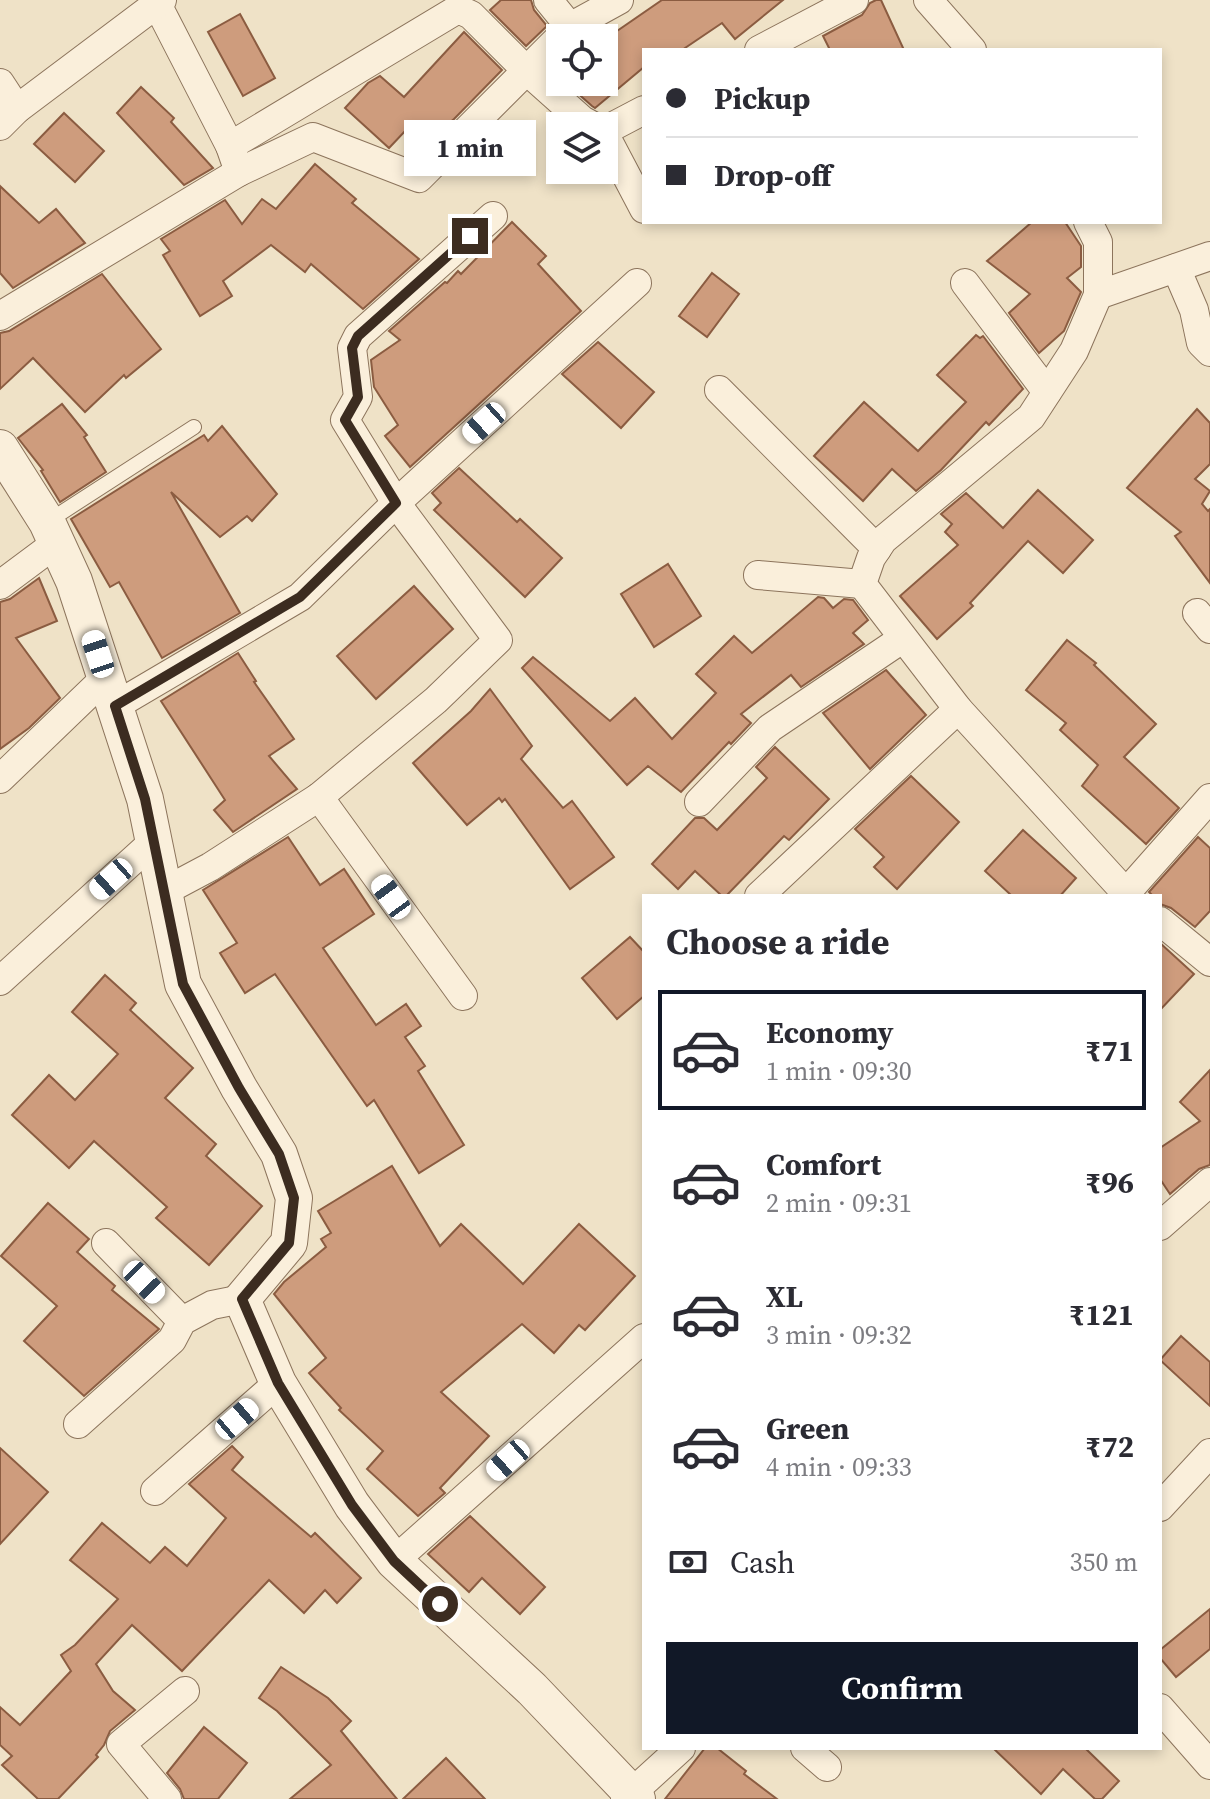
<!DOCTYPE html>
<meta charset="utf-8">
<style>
body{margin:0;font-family:"Source Serif 4",serif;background:#f7f7f7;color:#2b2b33;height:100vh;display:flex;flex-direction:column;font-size:30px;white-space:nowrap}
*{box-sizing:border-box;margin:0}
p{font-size:26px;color:#7c7c81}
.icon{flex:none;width:44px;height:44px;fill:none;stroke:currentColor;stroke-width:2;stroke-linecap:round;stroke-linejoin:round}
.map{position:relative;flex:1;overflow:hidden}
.details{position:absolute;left:642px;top:894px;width:520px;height:856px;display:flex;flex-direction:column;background:#fff;border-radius:0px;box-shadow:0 4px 12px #0003}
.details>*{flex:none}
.banner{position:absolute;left:642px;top:48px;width:520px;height:176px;border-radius:0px;box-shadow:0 4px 12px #0003;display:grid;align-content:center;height:176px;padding:0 24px;background:#fff}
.buttons{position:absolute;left:546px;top:24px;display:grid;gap:16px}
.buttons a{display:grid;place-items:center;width:72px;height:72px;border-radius:0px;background:#fff;box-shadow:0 4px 12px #0003;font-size:40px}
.end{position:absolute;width:36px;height:36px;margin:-18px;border:10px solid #3c2c20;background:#fff;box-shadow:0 0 0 4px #fff}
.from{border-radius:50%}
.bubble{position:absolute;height:56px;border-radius:0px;background:#fff;box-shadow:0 4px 12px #0003;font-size:26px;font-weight:700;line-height:56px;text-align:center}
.car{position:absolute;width:24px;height:48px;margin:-24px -12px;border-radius:10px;box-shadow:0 0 6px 2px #0007;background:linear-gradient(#fff 24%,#345 0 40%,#fff 0 76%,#345 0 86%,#fff 0)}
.banner b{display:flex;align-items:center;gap:28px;height:76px;font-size:30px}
.banner b+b{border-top:2px solid #e1e1e2}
.banner i{width:20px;height:20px;background:#2b2b33}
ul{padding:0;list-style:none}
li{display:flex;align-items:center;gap:24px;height:120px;margin:0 16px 12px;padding:0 8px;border:4px solid transparent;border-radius:0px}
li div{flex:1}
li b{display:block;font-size:30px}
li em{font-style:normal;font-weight:700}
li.selected{border-color:#111827}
li>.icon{width:72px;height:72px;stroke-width:1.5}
h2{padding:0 24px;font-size:36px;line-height:96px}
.pay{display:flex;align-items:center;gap:20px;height:88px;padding:0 24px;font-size:30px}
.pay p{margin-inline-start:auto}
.cta{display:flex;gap:16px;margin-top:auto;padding:16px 24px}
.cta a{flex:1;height:92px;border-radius:0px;background:#111827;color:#fff;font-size:32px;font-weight:700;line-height:92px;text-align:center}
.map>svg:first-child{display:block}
.building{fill:#ce9c7d;stroke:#8b5c41;stroke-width:2}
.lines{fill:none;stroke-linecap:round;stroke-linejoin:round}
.service-casing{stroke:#8c745c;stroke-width:16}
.minor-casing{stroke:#8c745c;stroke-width:30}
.tertiary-casing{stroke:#8c745c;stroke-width:38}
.service{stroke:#faefdb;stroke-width:14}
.minor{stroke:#faefdb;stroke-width:28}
.tertiary{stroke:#faefdb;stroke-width:36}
.route{stroke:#3c2c20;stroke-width:10}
</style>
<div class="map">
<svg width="1210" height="1799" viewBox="0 0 1210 1799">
<rect width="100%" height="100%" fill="#efe2c7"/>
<g class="building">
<path d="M501 0H531L534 10 547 26 526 46 490 10Z"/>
<path d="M662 0H783L735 39 722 23 682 50H644V67L595 108 592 106 565 82H604V40Z"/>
<path d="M876 0H881L904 50H830L823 36 862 15 870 3Z"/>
<path d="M240 14 275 78 243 96 208 32Z"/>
<path d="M464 32 502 70 454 119 420 147 406 130 389 148 345 108 368 83 380 76 404 97Z"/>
<path d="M141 87 174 118 171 122 213 168 184 185 117 113Z"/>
<path d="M64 113 104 151 75 182 34 144Z"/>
<path d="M315 164 356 199 352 203 419 259 363 309 311 264 305 272 271 245 223 281 232 296 200 316 163 255 170 251 161 239 225 200 242 224 262 199 276 209Z"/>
<path d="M0 186 39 223 56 209 85 243 13 288 0 273Z"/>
<path d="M512 222 546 256 538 264 581 311 410 467 385 436 398 425 374 387 371 360 400 340 389 331 445 282 447 283 458 271 461 274Z"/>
<path d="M1032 222H1065L1081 246V267L1067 278 1081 292 1064 331 1039 353 1009 313 1030 294 987 261Z"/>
<path d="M712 273 739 294 707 337 679 316Z"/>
<path d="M102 274 161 349 126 378 124 375 85 412 33 358 0 389V333L9 331Z"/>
<path d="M976 335 980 338 983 336 1023 389 989 425 986 422 941 470 916 491 892 469 863 501 814 456 864 402 918 451 966 402 937 375Z"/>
<path d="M598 342 654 392 621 428 562 374Z"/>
<path d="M62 404 87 435 84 437 106 472 60 502 41 471 43 470 18 438Z"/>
<path d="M1197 409 1210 423V464L1195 479 1210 491 1202 504 1208 511 1210 509V583L1175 536 1181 532 1127 488Z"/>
<path d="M222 426 277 494 252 521 247 516 220 537 171 492 240 613 162 658 119 582 110 587 71 519 204 435 208 441Z"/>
<path d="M459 468 517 522 520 519 562 558 525 597 434 510 441 503 432 493Z"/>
<path d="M1038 490 1093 540 1063 573 1028 541 970 603 973 606 937 639 900 596 958 545 945 532 952 524 941 514 966 493 1003 528Z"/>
<path d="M668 564 701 616 654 647 621 594Z"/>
<path d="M39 578 57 621 16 638 60 698 29 728 0 749V602L10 599Z"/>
<path d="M414 586 453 629 376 699 337 656Z"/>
<path d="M818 597 824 598 833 608 844 599 853 600 868 620 853 633 864 644 801 687 791 675 741 714 751 723 731 744 729 742 681 792 648 766 627 785 522 668 533 657 610 721 635 698 672 739 716 693 696 674 734 636 752 653Z"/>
<path d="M1067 640 1096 663 1094 665 1156 724 1124 757 1179 808 1146 844 1082 786 1098 765 1060 730 1066 723 1026 690Z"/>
<path d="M238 653 256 681 254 682 294 739 269 756 297 789 233 832 214 810 225 800 161 701Z"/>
<path d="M886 670 926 715 870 769 823 713Z"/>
<path d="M490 689 532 746 521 759 563 808 572 801 614 857 570 889 505 799 502 802 499 798 467 825 413 763 471 711Z"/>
<path d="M775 747 829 799 789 840 784 836 726 896H722L695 871 678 889 652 864 695 818H704L717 830 767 778 756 767Z"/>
<path d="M911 776 959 822 897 889 874 867 884 857 855 829Z"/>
<path d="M1023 830 1076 878 1060 896H1012L985 871Z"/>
<path d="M288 837 320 885 344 869 374 914 323 948 376 1025 406 1004 421 1026 405 1037 425 1066 418 1071 464 1145 419 1173 374 1100 367 1106 275 974 245 993 220 953 237 943 203 890Z"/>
<path d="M1198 837 1210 848V911L1195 927 1171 908 1160 904V896H1153L1149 892Z"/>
<path d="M630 937 644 952V996L617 1019 582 978Z"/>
<path d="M1160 943 1194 974 1160 1010Z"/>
<path d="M105 975 136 1003 130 1010 193 1068 165 1098 216 1144 206 1156 262 1206 209 1265 156 1218 167 1207 94 1141 69 1168 12 1115 49 1075 75 1100 118 1054 72 1012Z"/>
<path d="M1210 1070V1165L1199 1169 1170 1194 1160 1179V1148L1200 1121 1180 1102Z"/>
<path d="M392 1166 440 1246 461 1224 523 1284 579 1224 635 1276 585 1330 579 1325 554 1353 522 1324 441 1392 489 1436 440 1488 445 1493 418 1516 367 1469 383 1451 339 1410 341 1408 309 1373 326 1358 274 1294 284 1282 326 1247 321 1239 331 1233 318 1211Z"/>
<path d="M48 1203 89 1239 77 1252 115 1286 112 1290 159 1329 84 1396 24 1341 57 1306 1 1256Z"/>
<path d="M1181 1336 1210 1362V1406L1160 1360Z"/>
<path d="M232 1446 243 1457 232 1470 311 1537 315 1533 361 1578 337 1603 325 1590 304 1613 269 1580 182 1671 132 1625 96 1664 113 1691 135 1710 110 1731 104 1745 96 1755 98 1757 58 1799H38L2 1765 12 1756 0 1745V1707L20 1725 71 1671 61 1655 75 1645 118 1599 70 1560 102 1523 150 1563 165 1547 187 1566 226 1518 189 1484Z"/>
<path d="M0 1448 48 1492 0 1544Z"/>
<path d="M470 1516 545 1587 520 1614 482 1578 469 1592 428 1554Z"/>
<path d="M1210 1609V1649L1176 1677 1160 1658V1650Z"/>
<path d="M281 1667 328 1698 351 1721 341 1731 397 1799H290L331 1765 277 1711 259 1698Z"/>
<path d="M204 1727 247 1763 218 1799H184L180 1789 167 1773Z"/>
<path d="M705 1748H717L746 1771 744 1774 777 1799H665Z"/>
<path d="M993 1748H1085L1119 1781 1102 1799H1095L1063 1769 1041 1794Z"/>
<path d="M446 1758 485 1799H403Z"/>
</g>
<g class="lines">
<defs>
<path id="service" d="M47 522 194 427"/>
<g id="minor">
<path d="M548 0 570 27"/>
<path d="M928 0 972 50"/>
<path d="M157 4 230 146"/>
<path d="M759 50 854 0"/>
<path d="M0 83 17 109"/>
<path d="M0 126 17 109 162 0"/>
<path d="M604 131 644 110"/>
<path d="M604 133 644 209"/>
<path d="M239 172 230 146 458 9 471 15 526 70 582 120 593 126"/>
<path d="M1088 222 1098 242V295L1074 351 1031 417 883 540 871 558 862 584 958 709 1126 893 1122 896"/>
<path d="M1176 268 1194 310 1201 343 1210 352"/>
<path d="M965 283 1047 392"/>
<path d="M1098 295 1210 256"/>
<path d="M0 316 239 172 313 137 419 178 570 27 619 0"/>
<path d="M719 390 877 549"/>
<path d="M758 575 862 584"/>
<path d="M0 585 55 544"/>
<path d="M1197 613 1210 629"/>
<path d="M115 706 300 597 396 503 637 283"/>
<path d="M0 779 105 678"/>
<path d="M319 797 463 996"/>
<path d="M699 802 770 728 902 639"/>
<path d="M163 892 210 867 319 797 436 700 498 640 396 503 345 420 358 397 352 348 358 336 493 216"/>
<path d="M759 896 958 709"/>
<path d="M1130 896 1126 893 1210 798"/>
<path d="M1160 921 1210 962"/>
<path d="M0 981 153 842"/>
<path d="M1160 1226 1210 1182"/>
<path d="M106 1243 182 1321"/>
<path d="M78 1424 172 1340 182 1321 212 1305 242 1299"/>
<path d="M155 1491 278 1383"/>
<path d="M1160 1507 1210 1453"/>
<path d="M394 1561 644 1338"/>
<path d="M1160 1708 1210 1765"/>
<path d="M805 1748 827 1767"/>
<path d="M167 1799 121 1744 185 1691"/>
<path d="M625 1799 681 1748"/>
</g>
<path id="tertiary" d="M0 448 47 522 74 581 145 799 183 984 239 1088 279 1154 294 1198 289 1243 242 1299 278 1383 352 1505 394 1561 532 1689 637 1799"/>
</defs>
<use href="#service" class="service-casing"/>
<use href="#minor" class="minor-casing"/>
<use href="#tertiary" class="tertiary-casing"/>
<use href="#service" class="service"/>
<use href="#minor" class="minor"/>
<use href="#tertiary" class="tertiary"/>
</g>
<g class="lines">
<path class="route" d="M440 1604 394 1561 352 1505 278 1383 242 1299 289 1243 294 1198 279 1154 239 1088 183 984 145 799 115 706 300 597 396 503 345 420 358 397 352 348 358 336 470 236"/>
</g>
</svg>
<div class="buttons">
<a><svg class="icon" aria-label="locate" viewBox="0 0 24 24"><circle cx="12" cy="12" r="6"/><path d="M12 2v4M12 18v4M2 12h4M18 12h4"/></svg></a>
<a><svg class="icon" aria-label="layers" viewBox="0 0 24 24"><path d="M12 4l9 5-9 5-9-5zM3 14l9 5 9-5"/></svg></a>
</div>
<i class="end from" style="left:440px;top:1604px"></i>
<i class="end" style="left:470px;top:236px"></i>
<div class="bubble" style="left:404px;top:120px;width:132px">1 min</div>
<i class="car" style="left:484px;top:423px;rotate:228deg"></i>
<i class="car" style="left:98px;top:654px;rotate:342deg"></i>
<i class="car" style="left:111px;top:879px;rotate:228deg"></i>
<i class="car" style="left:391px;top:897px;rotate:324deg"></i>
<i class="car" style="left:144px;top:1282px;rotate:136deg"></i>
<i class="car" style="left:237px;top:1419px;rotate:49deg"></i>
<i class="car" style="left:508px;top:1460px;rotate:228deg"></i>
<div class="banner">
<b><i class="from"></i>Pickup</b>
<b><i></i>Drop-off</b>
</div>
<section class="details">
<h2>Choose a ride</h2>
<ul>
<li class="selected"><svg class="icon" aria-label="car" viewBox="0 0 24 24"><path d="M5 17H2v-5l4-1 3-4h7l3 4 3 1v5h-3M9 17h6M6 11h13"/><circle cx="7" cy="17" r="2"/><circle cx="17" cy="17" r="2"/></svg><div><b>Economy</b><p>1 min · 09:30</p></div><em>₹71</em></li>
<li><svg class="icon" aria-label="car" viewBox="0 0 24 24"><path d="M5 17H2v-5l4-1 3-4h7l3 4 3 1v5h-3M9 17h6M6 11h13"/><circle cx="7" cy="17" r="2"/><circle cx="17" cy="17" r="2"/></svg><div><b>Comfort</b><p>2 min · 09:31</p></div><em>₹96</em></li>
<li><svg class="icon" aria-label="car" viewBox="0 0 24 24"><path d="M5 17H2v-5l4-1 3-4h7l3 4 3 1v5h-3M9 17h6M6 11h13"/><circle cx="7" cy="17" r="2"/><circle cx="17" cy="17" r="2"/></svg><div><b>XL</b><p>3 min · 09:32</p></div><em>₹121</em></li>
<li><svg class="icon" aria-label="car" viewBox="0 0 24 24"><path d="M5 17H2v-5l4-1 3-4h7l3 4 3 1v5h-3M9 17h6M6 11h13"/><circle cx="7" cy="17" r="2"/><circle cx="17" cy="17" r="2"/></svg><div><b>Green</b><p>4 min · 09:33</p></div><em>₹72</em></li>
</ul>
<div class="pay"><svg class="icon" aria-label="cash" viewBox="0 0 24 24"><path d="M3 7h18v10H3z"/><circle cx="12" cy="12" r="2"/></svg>Cash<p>350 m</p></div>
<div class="cta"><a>Confirm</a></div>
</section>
</div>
